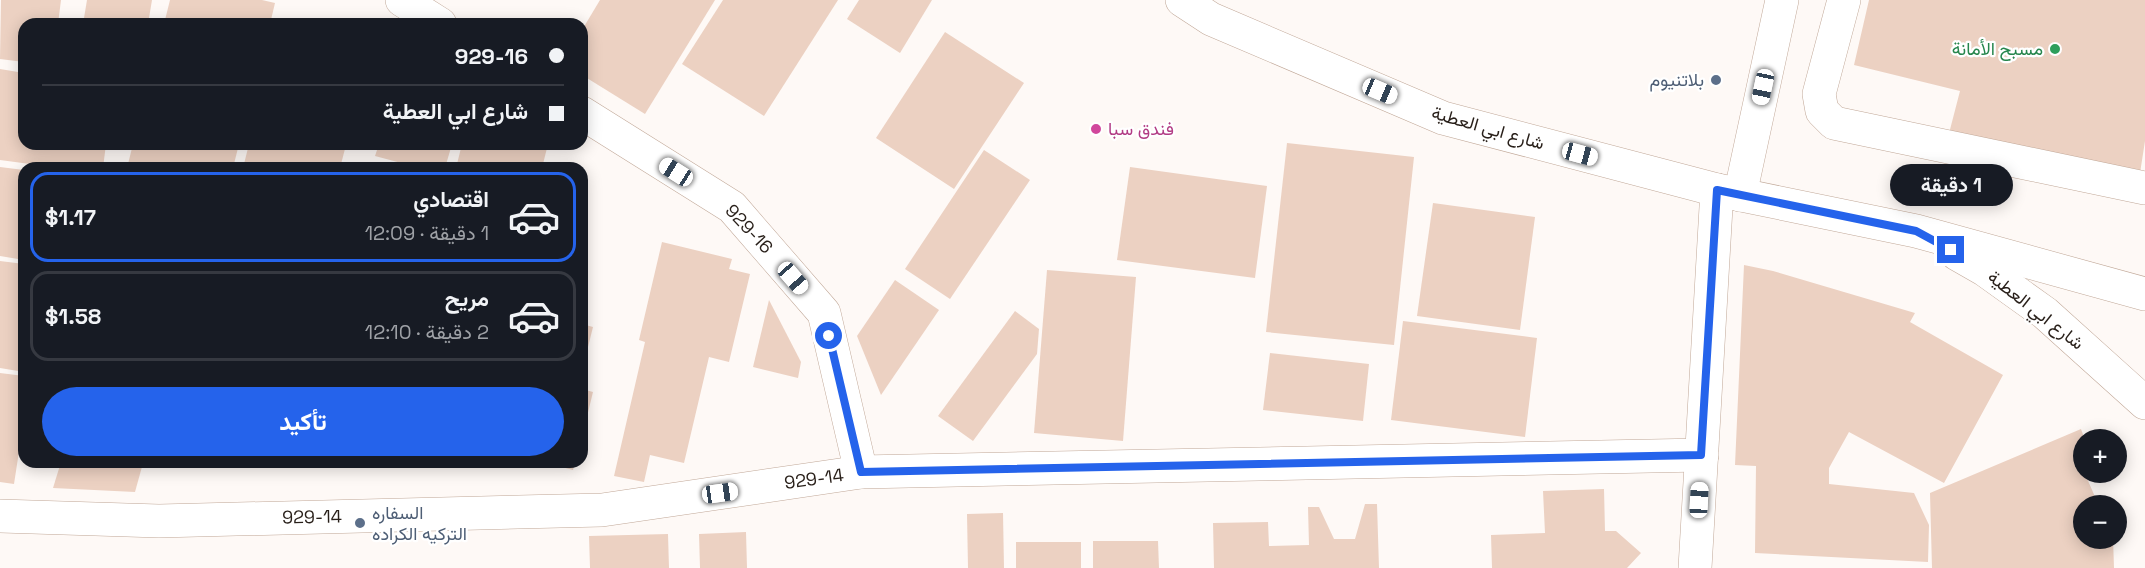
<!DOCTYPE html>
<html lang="ar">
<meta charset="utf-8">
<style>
body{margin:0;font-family:"Space Grotesk",Vazirmatn,sans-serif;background:#242831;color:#f1f3f6;direction:rtl;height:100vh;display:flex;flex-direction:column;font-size:22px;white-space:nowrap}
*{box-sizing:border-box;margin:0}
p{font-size:20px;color:#9ea1a6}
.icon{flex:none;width:33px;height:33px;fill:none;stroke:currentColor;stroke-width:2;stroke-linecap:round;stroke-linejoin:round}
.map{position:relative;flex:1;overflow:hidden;direction:ltr}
.details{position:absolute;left:18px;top:162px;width:570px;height:306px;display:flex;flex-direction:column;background:#171b24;border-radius:18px;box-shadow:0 3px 15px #0003;direction:rtl}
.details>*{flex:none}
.guide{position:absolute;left:18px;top:18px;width:570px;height:132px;border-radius:18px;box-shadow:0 3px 15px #0003;direction:rtl;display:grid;align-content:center;height:132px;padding:0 24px;background:#171b24}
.fabs{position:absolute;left:2073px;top:429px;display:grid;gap:12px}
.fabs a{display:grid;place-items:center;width:54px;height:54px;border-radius:50%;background:#171b24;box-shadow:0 3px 15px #0003;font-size:30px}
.end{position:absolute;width:27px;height:27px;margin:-14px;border:8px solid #2563eb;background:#fff;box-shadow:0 0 0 3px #fff}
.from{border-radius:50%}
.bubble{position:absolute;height:42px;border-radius:21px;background:#171b24;box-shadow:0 3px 15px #0003;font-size:20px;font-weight:700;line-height:42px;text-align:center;direction:rtl}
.car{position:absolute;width:18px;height:36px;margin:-18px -9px;border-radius:8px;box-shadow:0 0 4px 2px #0007;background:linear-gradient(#fff 24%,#345 0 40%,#fff 0 76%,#345 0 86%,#fff 0)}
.guide b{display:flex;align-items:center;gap:21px;height:57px;font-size:22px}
.guide b+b{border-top:2px solid #363941}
.guide i{width:15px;height:15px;background:#f1f3f6}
ul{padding:10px 0 0;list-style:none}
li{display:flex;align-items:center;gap:18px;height:90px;margin:0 12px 9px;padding:0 12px;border:3px solid #363941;border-radius:18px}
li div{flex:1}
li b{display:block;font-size:22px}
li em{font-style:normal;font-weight:700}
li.current{border-color:#2563eb}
li>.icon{width:54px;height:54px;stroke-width:1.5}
.action{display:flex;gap:12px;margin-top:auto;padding:12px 24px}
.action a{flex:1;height:69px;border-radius:36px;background:#2563eb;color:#fff;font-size:24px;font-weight:700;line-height:69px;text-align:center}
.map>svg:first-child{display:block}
.building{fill:#ecd1c2}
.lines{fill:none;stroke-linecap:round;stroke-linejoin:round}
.minor-casing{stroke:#c1a898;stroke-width:34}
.minor{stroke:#fff;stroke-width:33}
.route{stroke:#2563eb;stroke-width:8}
.leisure-dot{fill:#2e9e5b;stroke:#fff;stroke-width:2}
.service-dot{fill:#5c6f8a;stroke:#fff;stroke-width:2}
.hotel-dot{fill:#d1479c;stroke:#fff;stroke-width:2}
.labels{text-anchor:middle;stroke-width:4.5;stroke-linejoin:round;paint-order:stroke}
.leisure-label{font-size:18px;fill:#27864d;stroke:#fff;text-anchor:end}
.service-label{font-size:18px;fill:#4e5e75;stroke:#fff;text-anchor:end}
.street-label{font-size:18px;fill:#281f19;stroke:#fff}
.hotel-label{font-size:18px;fill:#b23c85;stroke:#fff;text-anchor:start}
</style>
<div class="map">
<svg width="2145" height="568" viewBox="0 0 2145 568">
<rect width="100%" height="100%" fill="#fef9f6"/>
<g class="building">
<path d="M1 0H61L58 24H24V62L0 59Z"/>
<path d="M87 0H152L148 24H83Z"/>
<path d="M170 0H262L275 3 270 24H164Z"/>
<path d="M600 0H715L645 114 582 75V30Z"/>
<path d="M723 0H838L764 116 682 64Z"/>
<path d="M859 0H932L900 53 847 19Z"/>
<path d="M1869 0H2145V141L2138 186 1946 145 1960 91 1854 65Z"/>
<path d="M945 32 1024 83 954 189 876 138Z"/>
<path d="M0 69 24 73V144H106L103 168H60L0 160Z"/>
<path d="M1287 143 1414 157 1394 345 1266 332Z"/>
<path d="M133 144H239L233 168H127Z"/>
<path d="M249 144H342L346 145 340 168H243Z"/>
<path d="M379 144H452L445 168H420L375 156Z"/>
<path d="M462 144H548L542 168H456Z"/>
<path d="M984 150 1030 180 950 299 905 269Z"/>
<path d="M0 167 24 170V260L0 256Z"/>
<path d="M1130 167 1267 186 1255 278 1117 260Z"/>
<path d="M1433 203 1535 217 1520 330 1417 316Z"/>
<path d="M662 242 732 259 729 269 750 274 729 362 709 357 684 463 650 455 644 482 614 476 645 342 639 340Z"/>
<path d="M0 261 24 264V372L0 368Z"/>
<path d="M1744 265 1773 271 1915 313 1910 322 2003 375 1944 483 1849 432 1829 468V484L1914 493 1929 525 1928 562 1755 553 1756 466 1735 465Z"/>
<path d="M1047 270 1136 277 1123 441 1034 433Z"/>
<path d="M895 280 939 310 881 395 857 336Z"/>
<path d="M769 300 801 362 798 378 753 367Z"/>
<path d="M1015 311 1039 329 1037 354 973 441 938 416Z"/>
<path d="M1403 321 1537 338 1525 437 1391 420Z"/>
<path d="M582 324 593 327 583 367H582Z"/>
<path d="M1270 353 1369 364 1363 421 1263 410Z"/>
<path d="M0 373 24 376V419L14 484 0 482Z"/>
<path d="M582 389 593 392 583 433 582 432Z"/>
<path d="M2081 429 2085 440 2084 457 2079 460 2099 506H2084V538H2113L2114 568H1932L1930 493Z"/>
<path d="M61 462H141L143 463 135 492 53 488Z"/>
<path d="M382 462H473L472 464 381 466Z"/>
<path d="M543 462H575L573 470Z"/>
<path d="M1604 489 1605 531H1616L1641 553 1627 568H1492L1491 535 1545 533 1543 491Z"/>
<path d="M1365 504H1377L1379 568H1214L1213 523 1268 522 1269 546 1309 545 1308 507H1319L1334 539H1355Z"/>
<path d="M1003 513 1004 568H968L967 514Z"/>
<path d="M746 532 747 568H700L699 534Z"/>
<path d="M668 534 669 568H590L589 536Z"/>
<path d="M1093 541H1158L1159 568H1093Z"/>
<rect x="1016" y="542" width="65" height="26"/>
</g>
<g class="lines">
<defs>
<g id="minor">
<path d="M402 0 440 24"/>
<path d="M1182 0 1211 19 1443 118 1717 190 1916 231 2145 294"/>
<path d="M1844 0 1819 94 1822 111 1834 123 2145 188"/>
<path d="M582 113 732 207 824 313 861 472"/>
<path d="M1740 195 1782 0"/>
<path d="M1957 254 1985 270 2045 313 2145 403"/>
<path d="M0 516 159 521 602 510 861 472 1702 455"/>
<path d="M1695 568 1717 190"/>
</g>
</defs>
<use href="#minor" class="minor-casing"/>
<use href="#minor" class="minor"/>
</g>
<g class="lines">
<path class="route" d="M829 336 861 472 1701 455 1717 190 1916 231 1951 250"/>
</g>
<circle class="leisure-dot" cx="2055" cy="49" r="6"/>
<g class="service-dot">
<circle cx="1716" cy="80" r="6"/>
<circle cx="360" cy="523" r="6"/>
</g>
<circle class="hotel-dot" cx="1096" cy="129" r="6"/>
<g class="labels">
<g class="leisure-label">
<text x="2043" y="55">مسبح الأمانة</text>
</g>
<g class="service-label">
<text x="1704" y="86">بلاتنيوم</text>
<text x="372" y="519" text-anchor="start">السفاره<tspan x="372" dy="21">التركيه الكراده</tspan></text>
</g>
<g class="street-label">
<text transform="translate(1488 128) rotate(16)" y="6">شارع ابي العطية</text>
<text transform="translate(749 229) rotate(47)" y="6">929-16</text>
<text transform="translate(2036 310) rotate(38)" y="6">شارع ابي العطية</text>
<text transform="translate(814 479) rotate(-8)" y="6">929-14</text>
<text transform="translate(312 517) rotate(-1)" y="6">929-14</text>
</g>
<g class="hotel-label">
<text x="1108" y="135">فندق سبا</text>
</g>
</g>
</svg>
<div class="fabs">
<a>+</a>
<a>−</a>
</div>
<i class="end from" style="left:829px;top:336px"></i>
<i class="end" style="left:1951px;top:250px"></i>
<div class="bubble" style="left:1890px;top:164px;width:123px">1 دقيقة</div>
<i class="car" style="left:1763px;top:87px;rotate:192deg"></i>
<i class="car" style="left:1380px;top:91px;rotate:113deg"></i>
<i class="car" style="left:1580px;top:154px;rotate:105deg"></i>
<i class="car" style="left:676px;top:172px;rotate:302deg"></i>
<i class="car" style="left:793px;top:278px;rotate:139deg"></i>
<i class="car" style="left:720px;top:493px;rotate:82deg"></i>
<i class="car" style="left:1699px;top:500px;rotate:3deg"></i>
<div class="guide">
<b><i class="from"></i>929-16</b>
<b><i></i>شارع ابي العطية</b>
</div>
<section class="details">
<ul>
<li class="current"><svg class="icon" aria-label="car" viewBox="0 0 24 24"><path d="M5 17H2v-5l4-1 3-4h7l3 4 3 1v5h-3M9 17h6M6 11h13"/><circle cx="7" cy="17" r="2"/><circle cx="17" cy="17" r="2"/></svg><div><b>اقتصادي</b><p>1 دقيقة · 12:09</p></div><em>$1.17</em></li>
<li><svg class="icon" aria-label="car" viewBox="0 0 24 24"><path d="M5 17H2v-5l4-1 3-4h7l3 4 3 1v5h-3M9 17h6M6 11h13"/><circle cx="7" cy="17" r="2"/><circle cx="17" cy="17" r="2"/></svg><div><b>مريح</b><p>2 دقيقة · 12:10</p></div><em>$1.58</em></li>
</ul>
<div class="action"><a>تأكيد</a></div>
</section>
</div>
